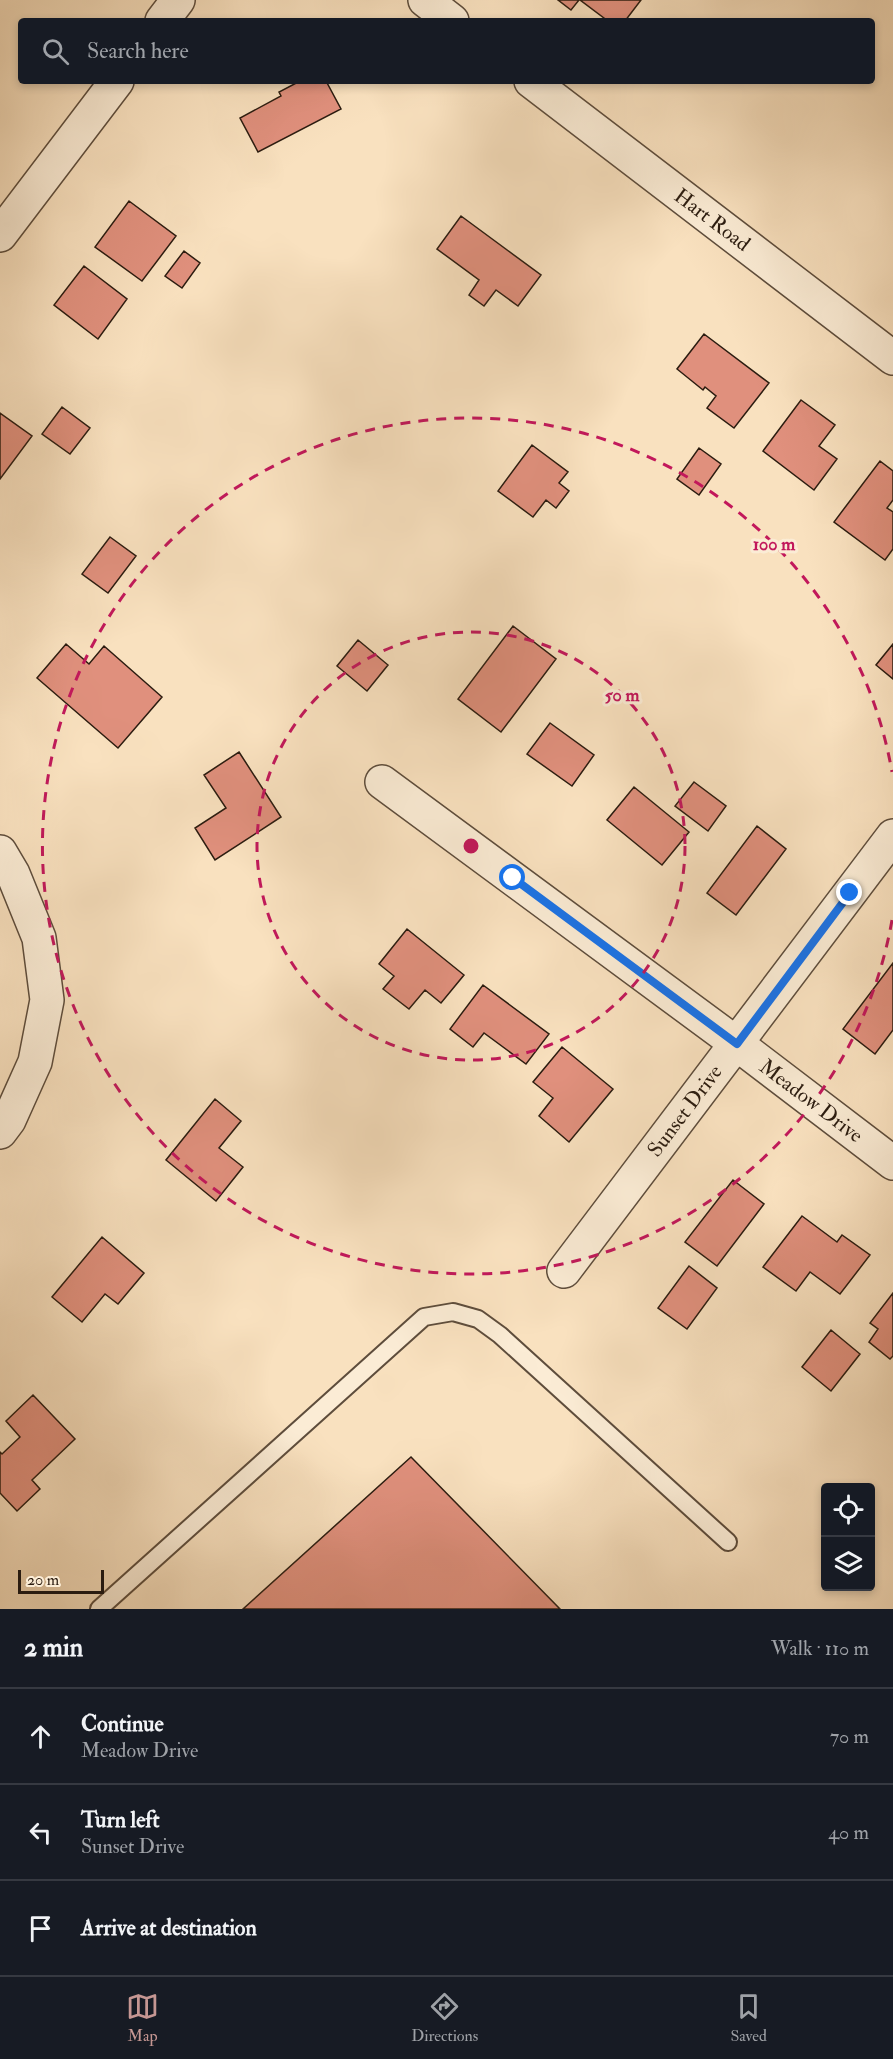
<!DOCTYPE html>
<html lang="en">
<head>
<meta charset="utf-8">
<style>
	:root { --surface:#171b24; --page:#20242c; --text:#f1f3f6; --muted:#9ea1a6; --line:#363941; --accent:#c59692 }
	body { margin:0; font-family:"IM FELL Double Pica",serif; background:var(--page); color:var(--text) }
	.controls { position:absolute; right:18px; bottom:18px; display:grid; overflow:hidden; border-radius:6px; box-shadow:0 3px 9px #0003 }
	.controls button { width:54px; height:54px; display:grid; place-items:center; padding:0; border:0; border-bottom:2px solid var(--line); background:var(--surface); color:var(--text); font:30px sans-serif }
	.scale { position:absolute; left:18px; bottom:15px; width:86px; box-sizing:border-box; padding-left:6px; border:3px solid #2b1c10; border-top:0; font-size:16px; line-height:21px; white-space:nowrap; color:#2b1c10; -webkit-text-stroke:4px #fbecd5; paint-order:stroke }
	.stop { position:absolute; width:18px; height:18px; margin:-14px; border:4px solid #1a73e8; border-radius:50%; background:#fff }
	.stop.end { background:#1a73e8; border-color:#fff; box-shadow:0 2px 6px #0008 }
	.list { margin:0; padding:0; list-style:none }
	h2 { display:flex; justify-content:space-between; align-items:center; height:78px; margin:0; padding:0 24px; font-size:26px }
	h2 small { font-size:20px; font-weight:400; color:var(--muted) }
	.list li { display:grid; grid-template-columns:39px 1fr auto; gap:18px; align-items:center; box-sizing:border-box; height:96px; padding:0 24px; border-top:2px solid var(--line) }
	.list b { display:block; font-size:22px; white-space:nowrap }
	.list p { margin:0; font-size:20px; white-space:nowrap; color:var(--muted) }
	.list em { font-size:20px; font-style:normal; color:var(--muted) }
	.icon { flex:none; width:33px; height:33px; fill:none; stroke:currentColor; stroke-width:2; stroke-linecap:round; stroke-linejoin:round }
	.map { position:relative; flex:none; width:893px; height:1609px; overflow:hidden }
	.search { position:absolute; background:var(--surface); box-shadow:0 3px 9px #0003; left:18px; right:18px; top:18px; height:66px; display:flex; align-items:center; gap:15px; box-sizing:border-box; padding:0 21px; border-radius:6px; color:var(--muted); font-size:22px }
	.sheet { height:366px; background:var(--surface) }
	nav { display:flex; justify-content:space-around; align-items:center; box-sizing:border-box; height:84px; border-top:2px solid var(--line); background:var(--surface); font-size:16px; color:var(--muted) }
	nav a { display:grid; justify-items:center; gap:3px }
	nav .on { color:var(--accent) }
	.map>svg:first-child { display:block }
</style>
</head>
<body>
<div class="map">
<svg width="893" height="1609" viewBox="0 0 893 1609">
	<rect width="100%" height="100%" fill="#f9e1bf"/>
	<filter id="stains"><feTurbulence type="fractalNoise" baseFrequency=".00333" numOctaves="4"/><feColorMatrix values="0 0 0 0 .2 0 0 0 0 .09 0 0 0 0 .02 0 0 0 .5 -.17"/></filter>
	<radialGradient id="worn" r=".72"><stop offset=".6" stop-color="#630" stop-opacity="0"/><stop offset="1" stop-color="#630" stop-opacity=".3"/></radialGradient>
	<!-- building -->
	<path fill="#e0907d" stroke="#2b1c10" stroke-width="1.5" d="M558 0H579L571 10Z
		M580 0H641L625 21H608Z
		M300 81H326L341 109 258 152 240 118 281 96 279 92Z
		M129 201 176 236 142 281 95 247Z
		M461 216 541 275 518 306 496 290 484 306 469 295 479 280 437 249Z
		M184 251 200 263 182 288 165 276Z
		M84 266 127 299 98 339 54 305Z
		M704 334 769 383 734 428 707 408 716 396 705 387 703 390 677 369Z
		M801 400 835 425 819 446 837 459 814 490 763 451Z
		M62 407 90 428 70 454 42 434Z
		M0 413 32 436 0 479Z
		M532 445 568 472 559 483 569 491 556 508 546 500 533 517 498 491Z
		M699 448 721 464 699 495 677 479Z
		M880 461 893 471V500L887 508 893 512V549L885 560 834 522Z
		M110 537 136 556 108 593 82 574Z
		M513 626 556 659 501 732 458 699Z
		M358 640 388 665 367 691 337 666Z
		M66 644 89 664 104 646 162 697 118 748 37 678Z
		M893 644V679L876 665Z
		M550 723 594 755 572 786 527 754Z
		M239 752 281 817 215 860 195 828 226 808 204 775Z
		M694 782 726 806 708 831 675 806Z
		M634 787 689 832 662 865 607 820Z
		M757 826 786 849 736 915 707 893Z
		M407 929 464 975 441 1003 425 990 409 1009 383 989 394 976 379 964Z
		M893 963V1030L875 1054 843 1029Z
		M483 985 549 1034 526 1064 484 1033 473 1047 450 1029Z
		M562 1047 613 1089 569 1142 539 1116 553 1098 533 1082Z
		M215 1099 241 1121 219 1148 243 1167 216 1201 166 1160Z
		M733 1180 764 1204 717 1266 685 1242Z
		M802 1216 837 1242 842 1235 870 1255 840 1294 810 1272 796 1291 763 1267Z
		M102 1237 144 1273 118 1304 105 1294 82 1322 52 1297Z
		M689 1266 717 1288 687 1329 658 1308Z
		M893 1293V1356L890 1359 869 1342 878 1329 870 1323Z
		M831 1330 860 1354 831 1391 802 1367Z
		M33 1395 75 1439 32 1480 40 1489 17 1511 0 1493V1452L2 1454 20 1437 6 1421Z
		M411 1457 560 1609H243Z"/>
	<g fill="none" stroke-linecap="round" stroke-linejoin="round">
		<defs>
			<path id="service" d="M99 1609 424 1317 453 1312 478 1319 500 1335 728 1542"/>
			<path id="minor" d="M162 21 178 0
				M0 235 117 81
				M382 782 737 1044 893 1163
				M0 852 13 874 39 938 47 1000 35 1062 9 1120 0 1132
				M564 1271 893 836"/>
			<path id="tertiary" d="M425 0 452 21
				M531 81 893 358"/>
		</defs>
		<!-- service casing -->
		<use href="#service" stroke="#5e4d3c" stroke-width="20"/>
		<!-- minor casing -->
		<use href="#minor" stroke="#5e4d3c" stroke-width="36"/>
		<!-- tertiary casing -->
		<use href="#tertiary" stroke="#5e4d3c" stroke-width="36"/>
		<!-- service -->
		<use href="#service" stroke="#fbecd5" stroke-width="16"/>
		<!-- minor -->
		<use href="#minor" stroke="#fbecd5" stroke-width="33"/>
		<!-- tertiary -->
		<use href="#tertiary" stroke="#fbecd5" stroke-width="33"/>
	</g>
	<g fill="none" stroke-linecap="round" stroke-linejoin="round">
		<!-- route -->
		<path stroke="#1a73e8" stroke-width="8" d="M513 878 737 1044 850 893"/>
	</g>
	<!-- distance rings -->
	<g fill="none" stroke="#c2185b" stroke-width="3" stroke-dasharray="10 8">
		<circle cx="471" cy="846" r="214"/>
		<path d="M892 920A428 428 0 1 1 892 772"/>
	</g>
	<g text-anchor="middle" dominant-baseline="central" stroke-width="6" stroke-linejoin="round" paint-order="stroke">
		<!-- street labels -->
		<g font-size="21" fill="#2b1c10" stroke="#fbecd5">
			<text transform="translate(712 220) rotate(37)">Hart Road</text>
			<text transform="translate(811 1101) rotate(37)">Meadow Drive</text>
			<text transform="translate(685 1111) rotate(-53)">Sunset Drive</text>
		</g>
	</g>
	<circle cx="471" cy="846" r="9" fill="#c2185b" stroke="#fbecd5" stroke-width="3"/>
	<g font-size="18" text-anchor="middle" font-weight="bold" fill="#c2185b" stroke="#fbecd5" stroke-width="6" stroke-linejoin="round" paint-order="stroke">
		<text x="774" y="550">100 m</text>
		<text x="622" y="701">50 m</text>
	</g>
	<rect width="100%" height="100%" filter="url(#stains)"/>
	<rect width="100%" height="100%" fill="url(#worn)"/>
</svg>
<div class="controls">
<button><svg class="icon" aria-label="locate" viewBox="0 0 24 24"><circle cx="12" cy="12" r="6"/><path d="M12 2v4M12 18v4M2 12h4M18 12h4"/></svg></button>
<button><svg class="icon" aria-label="layers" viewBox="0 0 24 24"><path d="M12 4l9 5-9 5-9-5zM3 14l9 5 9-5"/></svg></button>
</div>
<div class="scale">20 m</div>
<div class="stop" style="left:513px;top:878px"></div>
<div class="stop end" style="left:850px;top:893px"></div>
<div class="search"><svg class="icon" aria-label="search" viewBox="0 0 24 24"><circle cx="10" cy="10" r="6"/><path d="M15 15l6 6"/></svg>Search here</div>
</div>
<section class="sheet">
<h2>2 min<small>Walk · 110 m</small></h2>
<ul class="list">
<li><svg class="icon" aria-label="ahead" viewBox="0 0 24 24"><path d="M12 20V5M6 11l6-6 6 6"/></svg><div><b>Continue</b><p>Meadow Drive</p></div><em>70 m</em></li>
<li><svg class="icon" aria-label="left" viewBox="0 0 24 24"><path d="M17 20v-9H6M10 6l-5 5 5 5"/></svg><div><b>Turn left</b><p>Sunset Drive</p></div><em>40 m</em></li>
<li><svg class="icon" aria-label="arrive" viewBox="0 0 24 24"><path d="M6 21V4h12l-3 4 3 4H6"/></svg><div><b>Arrive at destination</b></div></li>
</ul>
</section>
<nav>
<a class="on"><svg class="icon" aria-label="map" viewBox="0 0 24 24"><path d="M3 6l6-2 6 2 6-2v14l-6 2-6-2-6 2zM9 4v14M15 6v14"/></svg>Map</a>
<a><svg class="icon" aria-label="directions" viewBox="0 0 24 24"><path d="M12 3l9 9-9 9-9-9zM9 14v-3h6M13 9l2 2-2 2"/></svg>Directions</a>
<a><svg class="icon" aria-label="saved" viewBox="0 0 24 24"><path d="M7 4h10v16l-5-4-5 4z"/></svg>Saved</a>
</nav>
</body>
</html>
